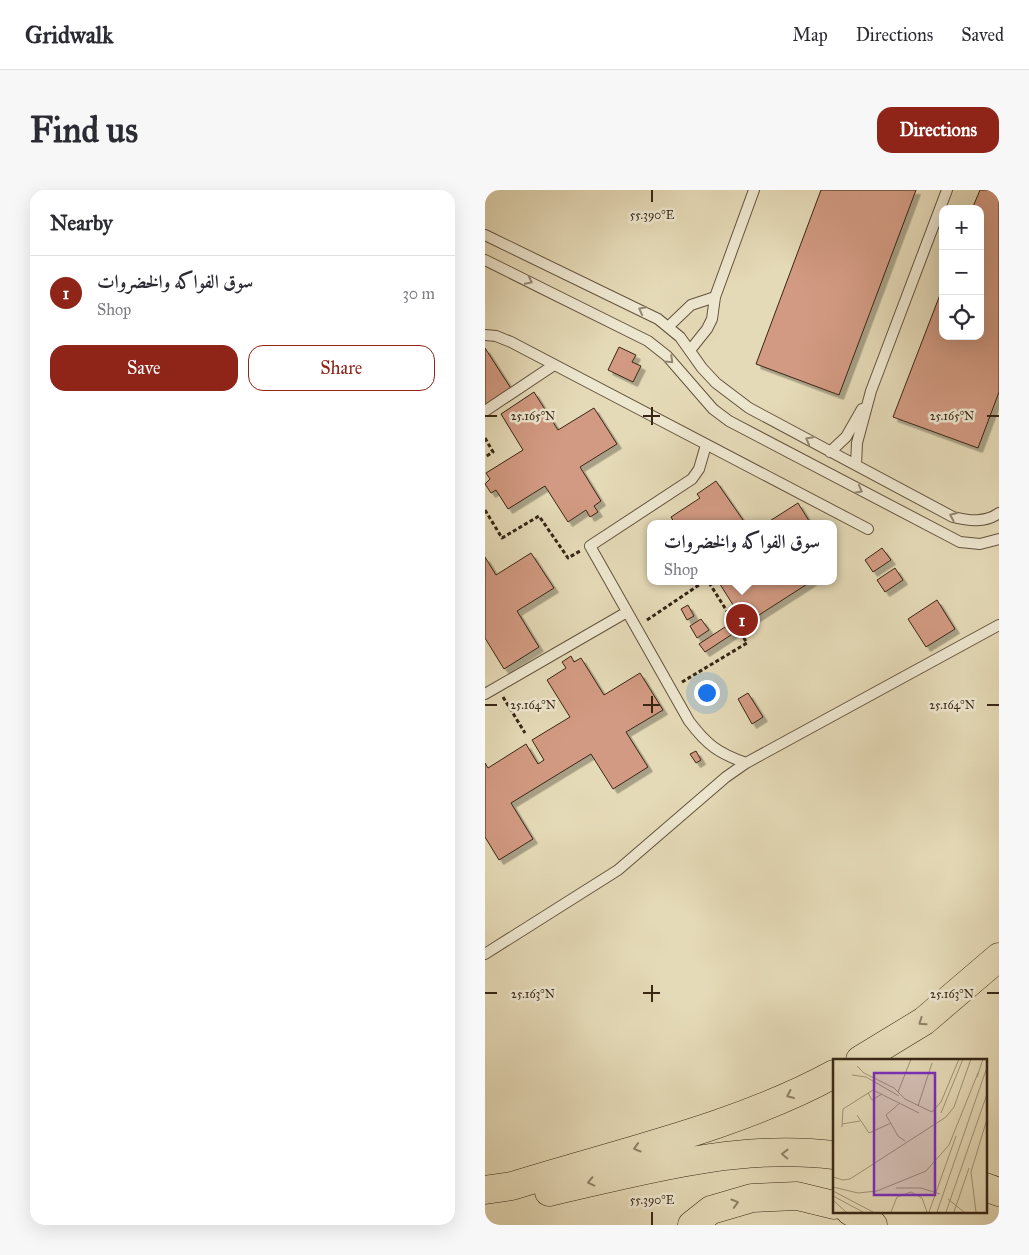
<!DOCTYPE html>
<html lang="en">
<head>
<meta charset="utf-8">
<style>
	:root { --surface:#fff; --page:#f7f7f7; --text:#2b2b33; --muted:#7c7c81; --line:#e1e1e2; --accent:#8f2418 }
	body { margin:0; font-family:"IM FELL Great Primer",Amiri,serif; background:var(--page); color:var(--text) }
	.controls { position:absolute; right:15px; top:15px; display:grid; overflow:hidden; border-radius:10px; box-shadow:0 5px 20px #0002 }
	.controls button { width:45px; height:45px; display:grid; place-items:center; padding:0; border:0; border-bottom:1px solid var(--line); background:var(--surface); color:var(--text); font:25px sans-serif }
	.you { position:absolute; left:221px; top:502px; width:18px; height:18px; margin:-12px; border:4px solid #fff; border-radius:50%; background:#1a73e8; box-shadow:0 0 0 8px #1a73e833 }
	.badge { display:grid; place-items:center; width:32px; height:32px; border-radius:50%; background:var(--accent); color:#fff; font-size:16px; font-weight:700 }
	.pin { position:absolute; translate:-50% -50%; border:2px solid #fff; box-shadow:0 1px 5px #0006 }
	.popup { position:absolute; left:162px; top:330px; width:190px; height:65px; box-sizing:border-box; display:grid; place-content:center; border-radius:10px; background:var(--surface); filter:drop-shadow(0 1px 4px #0005); font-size:16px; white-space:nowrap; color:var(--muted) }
	.popup b { font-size:19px; color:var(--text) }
	.popup::after { content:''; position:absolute; left:50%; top:100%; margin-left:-10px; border:10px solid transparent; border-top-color:var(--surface) }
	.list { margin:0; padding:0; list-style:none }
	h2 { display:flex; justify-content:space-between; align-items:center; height:65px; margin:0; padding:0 20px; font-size:21px }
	h2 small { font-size:16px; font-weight:400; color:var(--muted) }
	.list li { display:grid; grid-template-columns:32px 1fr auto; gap:15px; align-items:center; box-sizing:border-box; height:75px; padding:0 20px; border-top:1px solid var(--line) }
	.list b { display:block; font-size:19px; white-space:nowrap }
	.list p { margin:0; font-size:16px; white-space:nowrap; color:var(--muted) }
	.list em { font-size:16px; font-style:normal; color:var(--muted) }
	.actions { display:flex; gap:10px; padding:15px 20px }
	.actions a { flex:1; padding:11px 0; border:1px solid var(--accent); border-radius:15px; text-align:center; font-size:18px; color:var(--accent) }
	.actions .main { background:var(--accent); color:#fff }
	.icon { flex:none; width:28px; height:28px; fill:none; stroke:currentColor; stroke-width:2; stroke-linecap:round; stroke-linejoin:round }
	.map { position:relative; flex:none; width:514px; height:1035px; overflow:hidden; border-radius:15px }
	header { display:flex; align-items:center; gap:30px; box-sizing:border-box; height:70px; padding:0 25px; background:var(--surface); border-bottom:1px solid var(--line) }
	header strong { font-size:24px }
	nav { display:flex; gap:28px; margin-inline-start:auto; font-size:18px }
	.intro { display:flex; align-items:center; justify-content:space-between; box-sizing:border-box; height:120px; padding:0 30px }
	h1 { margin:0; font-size:35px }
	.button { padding:12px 22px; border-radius:15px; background:var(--accent); color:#fff; font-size:18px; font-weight:700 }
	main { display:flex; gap:30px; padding:0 30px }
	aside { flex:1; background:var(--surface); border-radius:15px; box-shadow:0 5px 20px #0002 }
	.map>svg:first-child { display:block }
</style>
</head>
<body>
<header>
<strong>Gridwalk</strong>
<nav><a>Map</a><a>Directions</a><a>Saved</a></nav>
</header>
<div class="intro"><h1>Find us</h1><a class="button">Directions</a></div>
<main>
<aside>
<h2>Nearby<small></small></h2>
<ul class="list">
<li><span class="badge">1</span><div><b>سوق الفواكه والخضروات</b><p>Shop</p></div><em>30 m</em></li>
</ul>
<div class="actions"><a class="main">Save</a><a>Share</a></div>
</aside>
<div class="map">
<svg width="514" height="1035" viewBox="0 0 514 1035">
	<defs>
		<filter id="shadow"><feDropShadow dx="4.5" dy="4.5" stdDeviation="0" flood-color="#0004"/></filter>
	</defs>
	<rect width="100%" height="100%" fill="#e5dab7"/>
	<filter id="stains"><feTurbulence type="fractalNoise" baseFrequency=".004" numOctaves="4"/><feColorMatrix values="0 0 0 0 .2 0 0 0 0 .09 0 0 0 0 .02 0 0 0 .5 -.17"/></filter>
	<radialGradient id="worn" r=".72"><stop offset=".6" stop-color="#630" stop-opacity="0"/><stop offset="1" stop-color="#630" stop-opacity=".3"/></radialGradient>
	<!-- building -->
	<path fill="#d29a82" stroke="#382614" filter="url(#shadow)" d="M336 0H431L354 205 271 174Z
		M495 0H514V202L493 258 408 227 458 97V146H495V19H487Z
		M134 157 151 165 147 172 156 176 148 192 123 180Z
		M0 158 27 200 0 217Z
		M49 202 73 240 109 218 132 254 95 277 116 311 109 316 113 322 105 327 101 320 83 332 60 296 23 319 11 300 6 303 0 294 5 289 1 283 38 260 16 224Z
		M231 291 258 330 251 334H190L186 327 215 308 212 304Z
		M313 313 326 334H280Z
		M397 358 406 370 388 382 380 370Z
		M46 363 69 398 32 421 54 457 19 479 0 448V367L11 385Z
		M410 378 418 390 400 402 392 390Z
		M233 391H265L267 394 271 391H327L260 434Z
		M452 410 470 439 441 457 423 429Z
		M203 415 209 426 202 430 196 419Z
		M216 429 224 440 212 448 205 436Z
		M243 435 249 443 220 462 214 454Z
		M86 466 89 472 96 468 119 505 155 483 178 520 141 542 163 577 128 599 106 564 26 613 48 649 14 670 0 647V573L3 578 41 554 53 574 59 570 47 550 85 527 62 490 81 478 77 472Z
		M263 503 278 527 267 534 253 509Z
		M211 561 216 570 211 573 205 564Z"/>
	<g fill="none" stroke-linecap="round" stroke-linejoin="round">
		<defs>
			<path id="service" d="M0 45 173 129 195 147 217 178 231 193 264 218 468 327C484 331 500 333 514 323
				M0 70 163 151 182 166 228 219 244 231 475 352 495 354 514 349
				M183 137 206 115 230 107
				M0 145 11 146 26 152 383 339
				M206 159 222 139 227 129 230 107 269 0
				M0 221 69 175
				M221 255 214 279 207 289 105 356 204 531C222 555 233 563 261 573
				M345 262 361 247 377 219
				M371 275 372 253 386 201 462 0
				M0 504 142 422
				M0 764 133 680 241 587 261 573 514 435"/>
			<path id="motorway" d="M375 870 439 831 514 767
				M500 997 514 1002
				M0 1000 27 996C132 963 252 937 349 884
				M64 1002C157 981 253 953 349 965
				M365 1021 388 1035
				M207 1035 226 1020 267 1008 312 1006 349 1015"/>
		</defs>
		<!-- service casing -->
		<use href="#service" stroke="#63533d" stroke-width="12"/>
		<!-- motorway casing -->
		<use href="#motorway" stroke="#382614" stroke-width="29"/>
		<!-- path -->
		<path stroke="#382614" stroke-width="3" stroke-dasharray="4 2.5" stroke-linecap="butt" d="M0 248 8 262 0 267
			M0 320 17 348 54 326 83 368 95 361
			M162 430 220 391
			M197 492 262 453 223 391
			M18 507 40 543"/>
		<!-- service -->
		<use href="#service" stroke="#eee7d0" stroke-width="10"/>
		<!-- motorway -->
		<use href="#motorway" stroke="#e5dab7" stroke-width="28"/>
	</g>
	<!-- one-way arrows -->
	<defs><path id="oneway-chevron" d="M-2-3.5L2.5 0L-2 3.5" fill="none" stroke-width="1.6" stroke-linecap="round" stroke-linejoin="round" transform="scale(1.25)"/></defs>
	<g stroke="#938672">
		<use href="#oneway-chevron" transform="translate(44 91) rotate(26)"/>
		<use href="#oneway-chevron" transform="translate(157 120) rotate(-152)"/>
		<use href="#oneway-chevron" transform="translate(185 170) rotate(44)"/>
		<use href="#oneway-chevron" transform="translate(324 250) rotate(-152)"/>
		<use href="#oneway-chevron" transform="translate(374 300) rotate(28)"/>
		<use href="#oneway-chevron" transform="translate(468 326) rotate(-157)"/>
	</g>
	<g stroke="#8e8066">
		<use href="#oneway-chevron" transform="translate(437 832) rotate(145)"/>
		<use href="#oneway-chevron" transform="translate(305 905) rotate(156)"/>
		<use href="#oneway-chevron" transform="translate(152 958) rotate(163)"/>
		<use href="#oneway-chevron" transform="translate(300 964) rotate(-179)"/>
		<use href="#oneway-chevron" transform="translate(106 992) rotate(167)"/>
		<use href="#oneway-chevron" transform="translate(250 1013) rotate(-16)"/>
	</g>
	<!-- ticks -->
	<path fill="none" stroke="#382614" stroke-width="2" d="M167 0V12M167 217V235M0 226H12M158 226H175M502 226H514M167 506V523M0 515H12M158 515H175M502 515H514M167 795V812M0 803H12M158 803H175M502 803H514M167 1022V1035"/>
	<!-- overview -->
	<g transform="translate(348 869)">
		<rect width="154" height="154" fill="#e5dab7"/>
		<path fill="none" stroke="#a09276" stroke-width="1" d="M24 7 31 14 61 29 72 40 99 53 108 43 126 0M19 16 33 18 66 37M144 18 150 0M65 33 78 0M35 34 39 41 49 35M67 44 53 56 65 77 72 82M85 47 99 4M108 54 130 0M24 56 36 74 58 64M9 65 27 62M9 68 10 50 40 31 86 54M0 118 10 121 17 120 113 58 121 48 138 0M0 128 25 134 44 132 93 112 116 86 145 14M63 129H88L107 135M0 132 40 153M0 137 30 153M115 140 131 153M0 141 13 153M58 153 64 138 78 133 89 139 94 153M96 153 123 77M104 153 154 8M113 153 154 35M121 153 136 109M143 153 138 113 154 60"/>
		<path fill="#7b2cbf" fill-opacity="0.15" stroke="#7b2cbf" stroke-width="2.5" d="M41 14H102V136H41Z"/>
		<rect width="154" height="154" fill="none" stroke="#382614" stroke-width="2.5"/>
	</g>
	<g font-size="12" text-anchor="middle" fill="#382614" stroke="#eee7d0" stroke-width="5" stroke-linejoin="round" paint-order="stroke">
		<text x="167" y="29">55.390°E</text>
		<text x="48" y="230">25.165°N</text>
		<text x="467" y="230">25.165°N</text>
		<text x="48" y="519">25.164°N</text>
		<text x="467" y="519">25.164°N</text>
		<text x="48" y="808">25.163°N</text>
		<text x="467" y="808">25.163°N</text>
		<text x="167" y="1014">55.390°E</text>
	</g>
	<rect width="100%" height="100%" filter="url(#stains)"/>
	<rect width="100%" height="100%" fill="url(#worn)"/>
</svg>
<div class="controls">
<button>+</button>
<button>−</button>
<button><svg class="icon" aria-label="locate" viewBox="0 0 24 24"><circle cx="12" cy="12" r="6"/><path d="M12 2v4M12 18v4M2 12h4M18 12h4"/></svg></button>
</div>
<div class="you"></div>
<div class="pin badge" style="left:257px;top:430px">1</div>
<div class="popup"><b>سوق الفواكه والخضروات</b>Shop</div>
</div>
</main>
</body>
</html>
